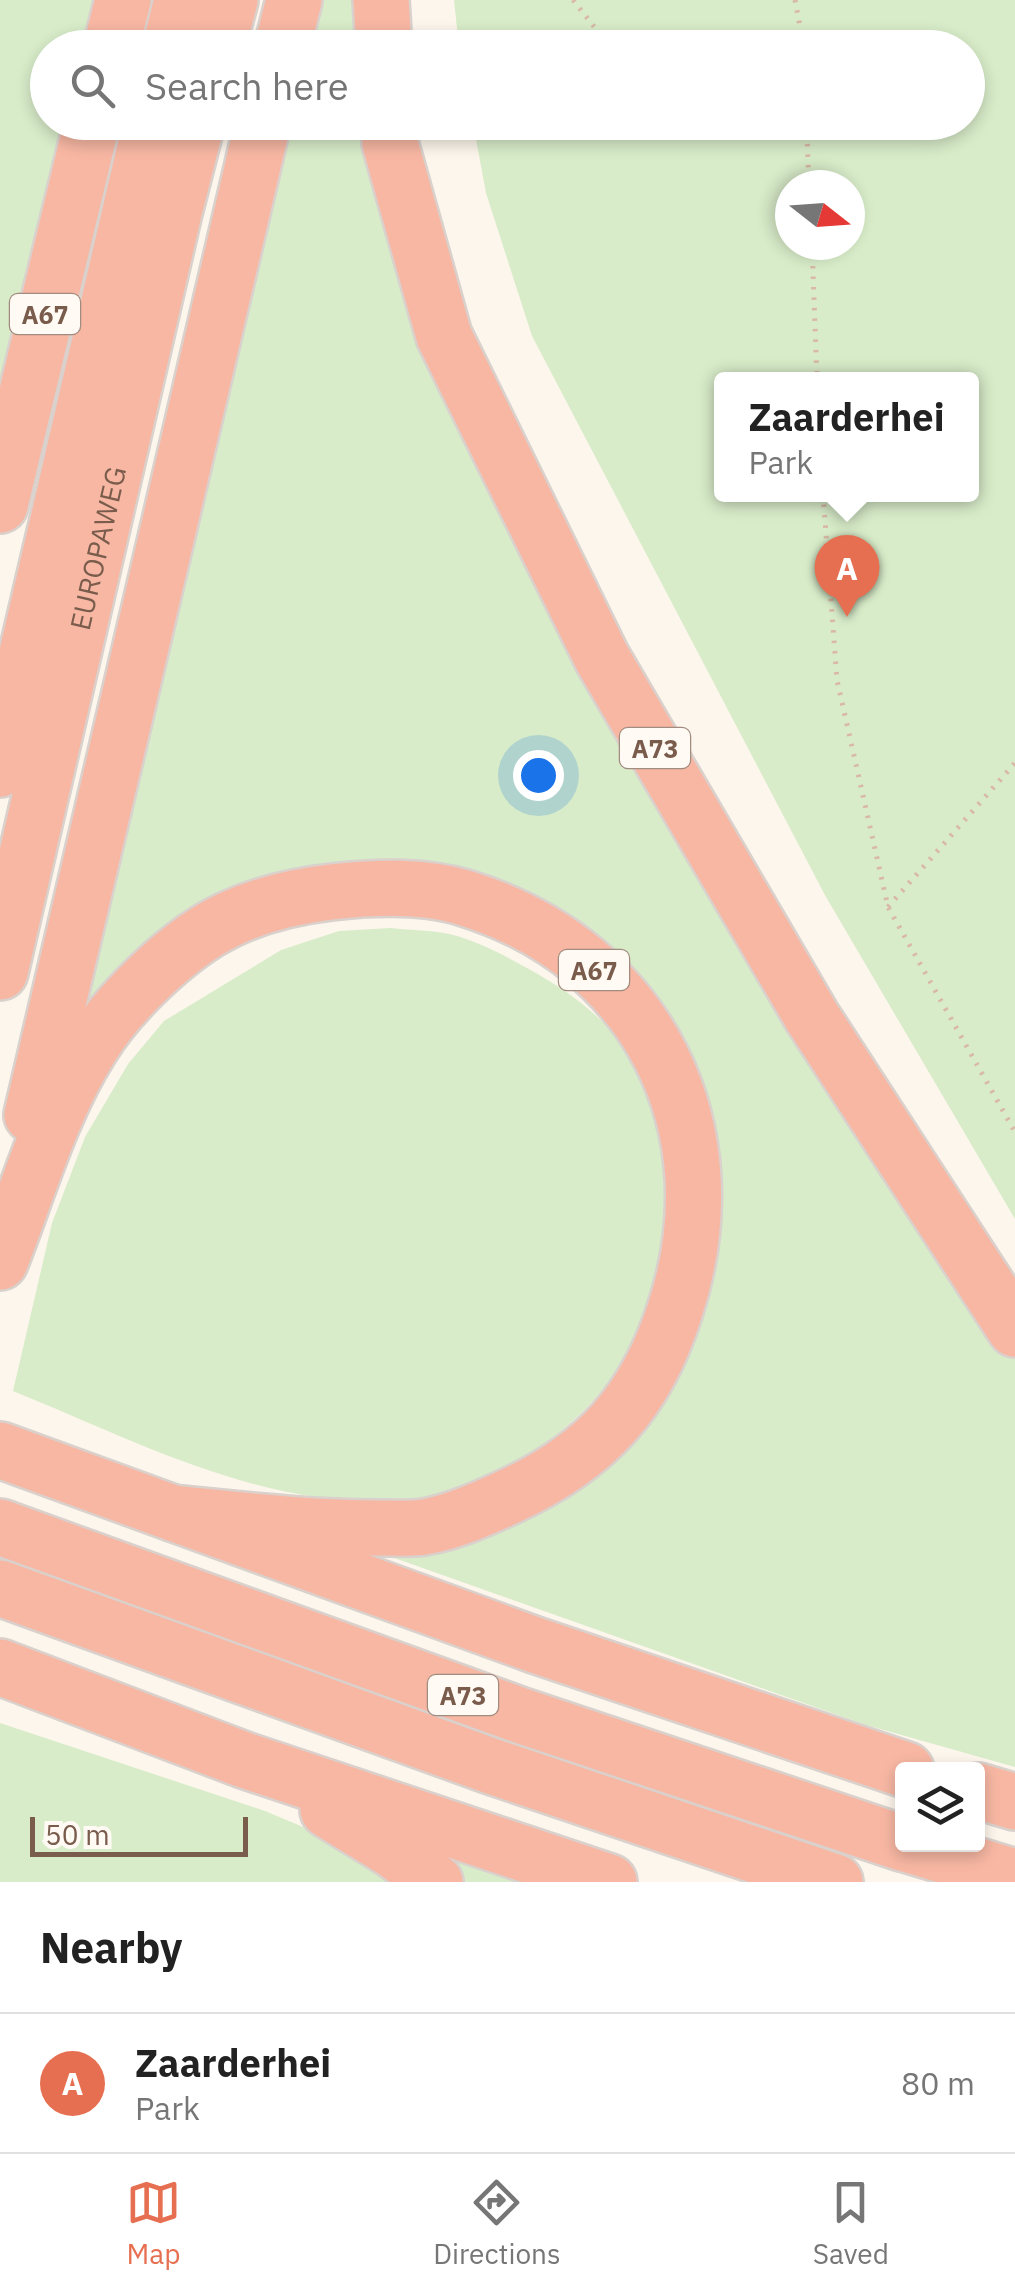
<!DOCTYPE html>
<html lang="en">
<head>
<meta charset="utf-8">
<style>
	:root { --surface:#fff; --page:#f2f2f2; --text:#222; --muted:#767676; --line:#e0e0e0; --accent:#e76f51 }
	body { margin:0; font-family:"IBM Plex Sans",sans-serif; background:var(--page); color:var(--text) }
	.controls { position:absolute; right:30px; bottom:30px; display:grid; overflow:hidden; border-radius:10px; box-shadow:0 5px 15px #0003 }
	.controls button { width:90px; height:90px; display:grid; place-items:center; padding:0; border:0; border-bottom:2px solid var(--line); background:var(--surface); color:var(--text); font:50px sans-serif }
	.compass { position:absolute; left:775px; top:170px; width:90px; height:90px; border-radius:50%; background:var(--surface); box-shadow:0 5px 15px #0003; rotate:107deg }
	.scale { position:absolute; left:30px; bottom:25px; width:218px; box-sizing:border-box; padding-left:10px; border:5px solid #7a5c4d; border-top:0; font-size:28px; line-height:35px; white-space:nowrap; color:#7a5c4d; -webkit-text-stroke:8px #fffaf3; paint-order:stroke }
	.you { position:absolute; left:538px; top:775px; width:35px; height:35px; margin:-25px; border:8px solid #fff; border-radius:50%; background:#1a73e8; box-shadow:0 0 0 15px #1a73e833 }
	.badge { display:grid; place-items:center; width:65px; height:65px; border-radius:50%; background:var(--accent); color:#fff; font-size:32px; font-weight:700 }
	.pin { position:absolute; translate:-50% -82px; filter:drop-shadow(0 2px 5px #0008) }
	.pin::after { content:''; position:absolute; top:52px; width:35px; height:30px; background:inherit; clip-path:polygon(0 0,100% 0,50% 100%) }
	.popup { position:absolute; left:714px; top:372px; width:265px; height:130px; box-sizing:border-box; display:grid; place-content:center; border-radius:10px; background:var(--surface); filter:drop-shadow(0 2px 8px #0005); font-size:32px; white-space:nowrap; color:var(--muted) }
	.popup b { font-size:38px; color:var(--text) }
	.popup::after { content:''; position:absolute; left:50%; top:100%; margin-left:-20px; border:20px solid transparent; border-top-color:var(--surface) }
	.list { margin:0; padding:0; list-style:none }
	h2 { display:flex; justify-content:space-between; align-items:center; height:130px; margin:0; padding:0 40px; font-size:42px }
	h2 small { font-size:32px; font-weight:400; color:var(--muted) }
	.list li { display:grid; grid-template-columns:65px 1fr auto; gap:30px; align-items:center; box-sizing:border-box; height:140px; padding:0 40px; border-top:2px solid var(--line) }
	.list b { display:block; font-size:38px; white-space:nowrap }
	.list p { margin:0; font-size:32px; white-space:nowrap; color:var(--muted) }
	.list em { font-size:32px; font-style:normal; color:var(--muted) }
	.icon { flex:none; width:55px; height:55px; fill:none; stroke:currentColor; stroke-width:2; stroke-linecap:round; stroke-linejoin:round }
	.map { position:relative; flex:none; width:1015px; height:1882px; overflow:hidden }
	.search { position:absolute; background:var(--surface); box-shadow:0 5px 15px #0003; left:30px; right:30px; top:30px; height:110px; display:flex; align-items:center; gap:25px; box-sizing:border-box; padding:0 35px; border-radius:55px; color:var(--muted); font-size:38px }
	.sheet { height:270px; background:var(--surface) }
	nav { display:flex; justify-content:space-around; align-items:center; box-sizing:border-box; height:140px; border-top:2px solid var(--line); background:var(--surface); font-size:28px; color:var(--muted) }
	nav a { display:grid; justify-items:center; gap:5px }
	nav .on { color:var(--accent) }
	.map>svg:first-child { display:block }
</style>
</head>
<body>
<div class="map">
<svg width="1015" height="1882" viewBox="0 0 1015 1882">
	<rect width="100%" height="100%" fill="#fdf6ec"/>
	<!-- green -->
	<path fill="#d8ecc9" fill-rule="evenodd" d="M0 0H104L92 47 48 48V122L73 123 0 422Z
		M317 0H355L360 47 307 48Z
		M454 0H1015V1219L826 897 532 336 486 193 473 123 968 122V48L459 47ZM790 185H850V245H790ZM722 380H972V494H722Z
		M289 123H369L404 275 951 1270 1015 1357V1767L866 1725 338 1538 581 1465 707 1178 578 931 328 871 76 1058 146 739Z
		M391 928C408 930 427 930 444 933 472 938 502 954 527 968 559 986 587 1004 611 1031 651 1077 673 1164 668 1223 667 1240 660 1258 656 1275 635 1356 604 1402 535 1451 493 1480 439 1502 387 1502 253 1504 134 1440 13 1391L52 1223 85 1137 128 1064 164 1021 281 950 339 931Z
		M0 1723 265 1811 327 1837 392 1882H0Z
		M399 1840 530 1882H449Z"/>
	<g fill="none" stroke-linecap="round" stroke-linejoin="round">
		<defs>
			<g id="highway">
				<path d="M381 0 384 48"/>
				<path d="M111 48 123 0"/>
				<path d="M170 48 182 0"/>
				<path d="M217 48 230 0"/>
				<path d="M282 48 294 0"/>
				<path d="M389 122 390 143 444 336 602 658 812 1017 1015 1329"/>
				<path d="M0 505 92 122"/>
				<path d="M0 769 151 122"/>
				<path id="s1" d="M0 972 174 212 197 122"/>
				<path d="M32 1115 263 122"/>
				<path d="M0 1262C28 1191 50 1112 91 1047 119 1002 179 943 228 920 259 905 297 896 331 892 375 887 423 885 465 898 649 955 734 1128 675 1310 646 1402 596 1457 508 1497 482 1509 453 1522 424 1527 410 1529 393 1528 379 1528 310 1528 242 1520 173 1513"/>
				<path d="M0 1450 535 1645 906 1770"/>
				<path d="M0 1527 519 1715 902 1843"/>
				<path d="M0 1588 491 1766 835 1882"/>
				<path d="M0 1667 244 1760 609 1882"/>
				<path d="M978 1791 1015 1802"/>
				<path d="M328 1810 393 1850 435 1882"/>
				<path d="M906 1844 1015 1877"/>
			</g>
		</defs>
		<!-- highway casing -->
		<use href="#highway" stroke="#dad1cd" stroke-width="60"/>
		<!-- path -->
		<path stroke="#d9b8a5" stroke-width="5" stroke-dasharray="2.5 8" stroke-linecap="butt" d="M573 0 611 48
			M795 0 804 48
			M789 122 807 134 809 185
			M812 245 817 380
			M823 494 837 680 888 907 1015 1132
			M888 907 1015 763"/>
		<!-- highway -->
		<use href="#highway" stroke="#f7b7a3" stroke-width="55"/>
	</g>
	<g text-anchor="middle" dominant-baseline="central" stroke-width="9" stroke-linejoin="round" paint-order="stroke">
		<!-- shield labels -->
		<g fill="#fffaf3" stroke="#a28b7f" stroke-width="2.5">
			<rect x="10" y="294" width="70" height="40" rx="8"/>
			<rect x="620" y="728" width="70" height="40" rx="8"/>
			<rect x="559" y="950" width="70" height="40" rx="8"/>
			<rect x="428" y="1675" width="70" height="40" rx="8"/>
		</g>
		<g font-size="25" font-weight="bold" fill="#7a5c4d">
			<text x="45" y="314">A67</text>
			<text x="655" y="748">A73</text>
			<text x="594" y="970">A67</text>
			<text x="463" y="1695">A73</text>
		</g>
		<!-- street labels -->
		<g font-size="28" fill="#7a5c4d" stroke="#fffaf3">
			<text stroke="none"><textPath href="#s1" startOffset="435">EUROPAWEG</textPath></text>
		</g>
	</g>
</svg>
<div class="controls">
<button><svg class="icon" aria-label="layers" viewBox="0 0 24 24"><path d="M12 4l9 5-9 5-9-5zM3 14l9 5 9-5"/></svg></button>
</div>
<svg class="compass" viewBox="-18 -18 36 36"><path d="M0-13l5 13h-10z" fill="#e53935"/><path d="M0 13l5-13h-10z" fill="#767676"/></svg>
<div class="scale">50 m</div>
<div class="you"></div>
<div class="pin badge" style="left:847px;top:617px">A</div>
<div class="popup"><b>Zaarderhei</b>Park</div>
<div class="search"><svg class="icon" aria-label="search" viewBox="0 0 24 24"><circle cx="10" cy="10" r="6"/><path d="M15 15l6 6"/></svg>Search here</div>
</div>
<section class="sheet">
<h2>Nearby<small></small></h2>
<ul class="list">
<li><span class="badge">A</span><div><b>Zaarderhei</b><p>Park</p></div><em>80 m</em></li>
</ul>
</section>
<nav>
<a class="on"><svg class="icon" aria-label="map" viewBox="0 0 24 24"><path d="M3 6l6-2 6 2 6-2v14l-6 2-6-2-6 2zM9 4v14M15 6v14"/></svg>Map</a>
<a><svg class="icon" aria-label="directions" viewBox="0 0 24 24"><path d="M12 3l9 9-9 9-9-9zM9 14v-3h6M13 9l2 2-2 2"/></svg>Directions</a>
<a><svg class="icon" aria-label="saved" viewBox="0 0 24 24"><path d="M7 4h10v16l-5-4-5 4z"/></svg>Saved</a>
</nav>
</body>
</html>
